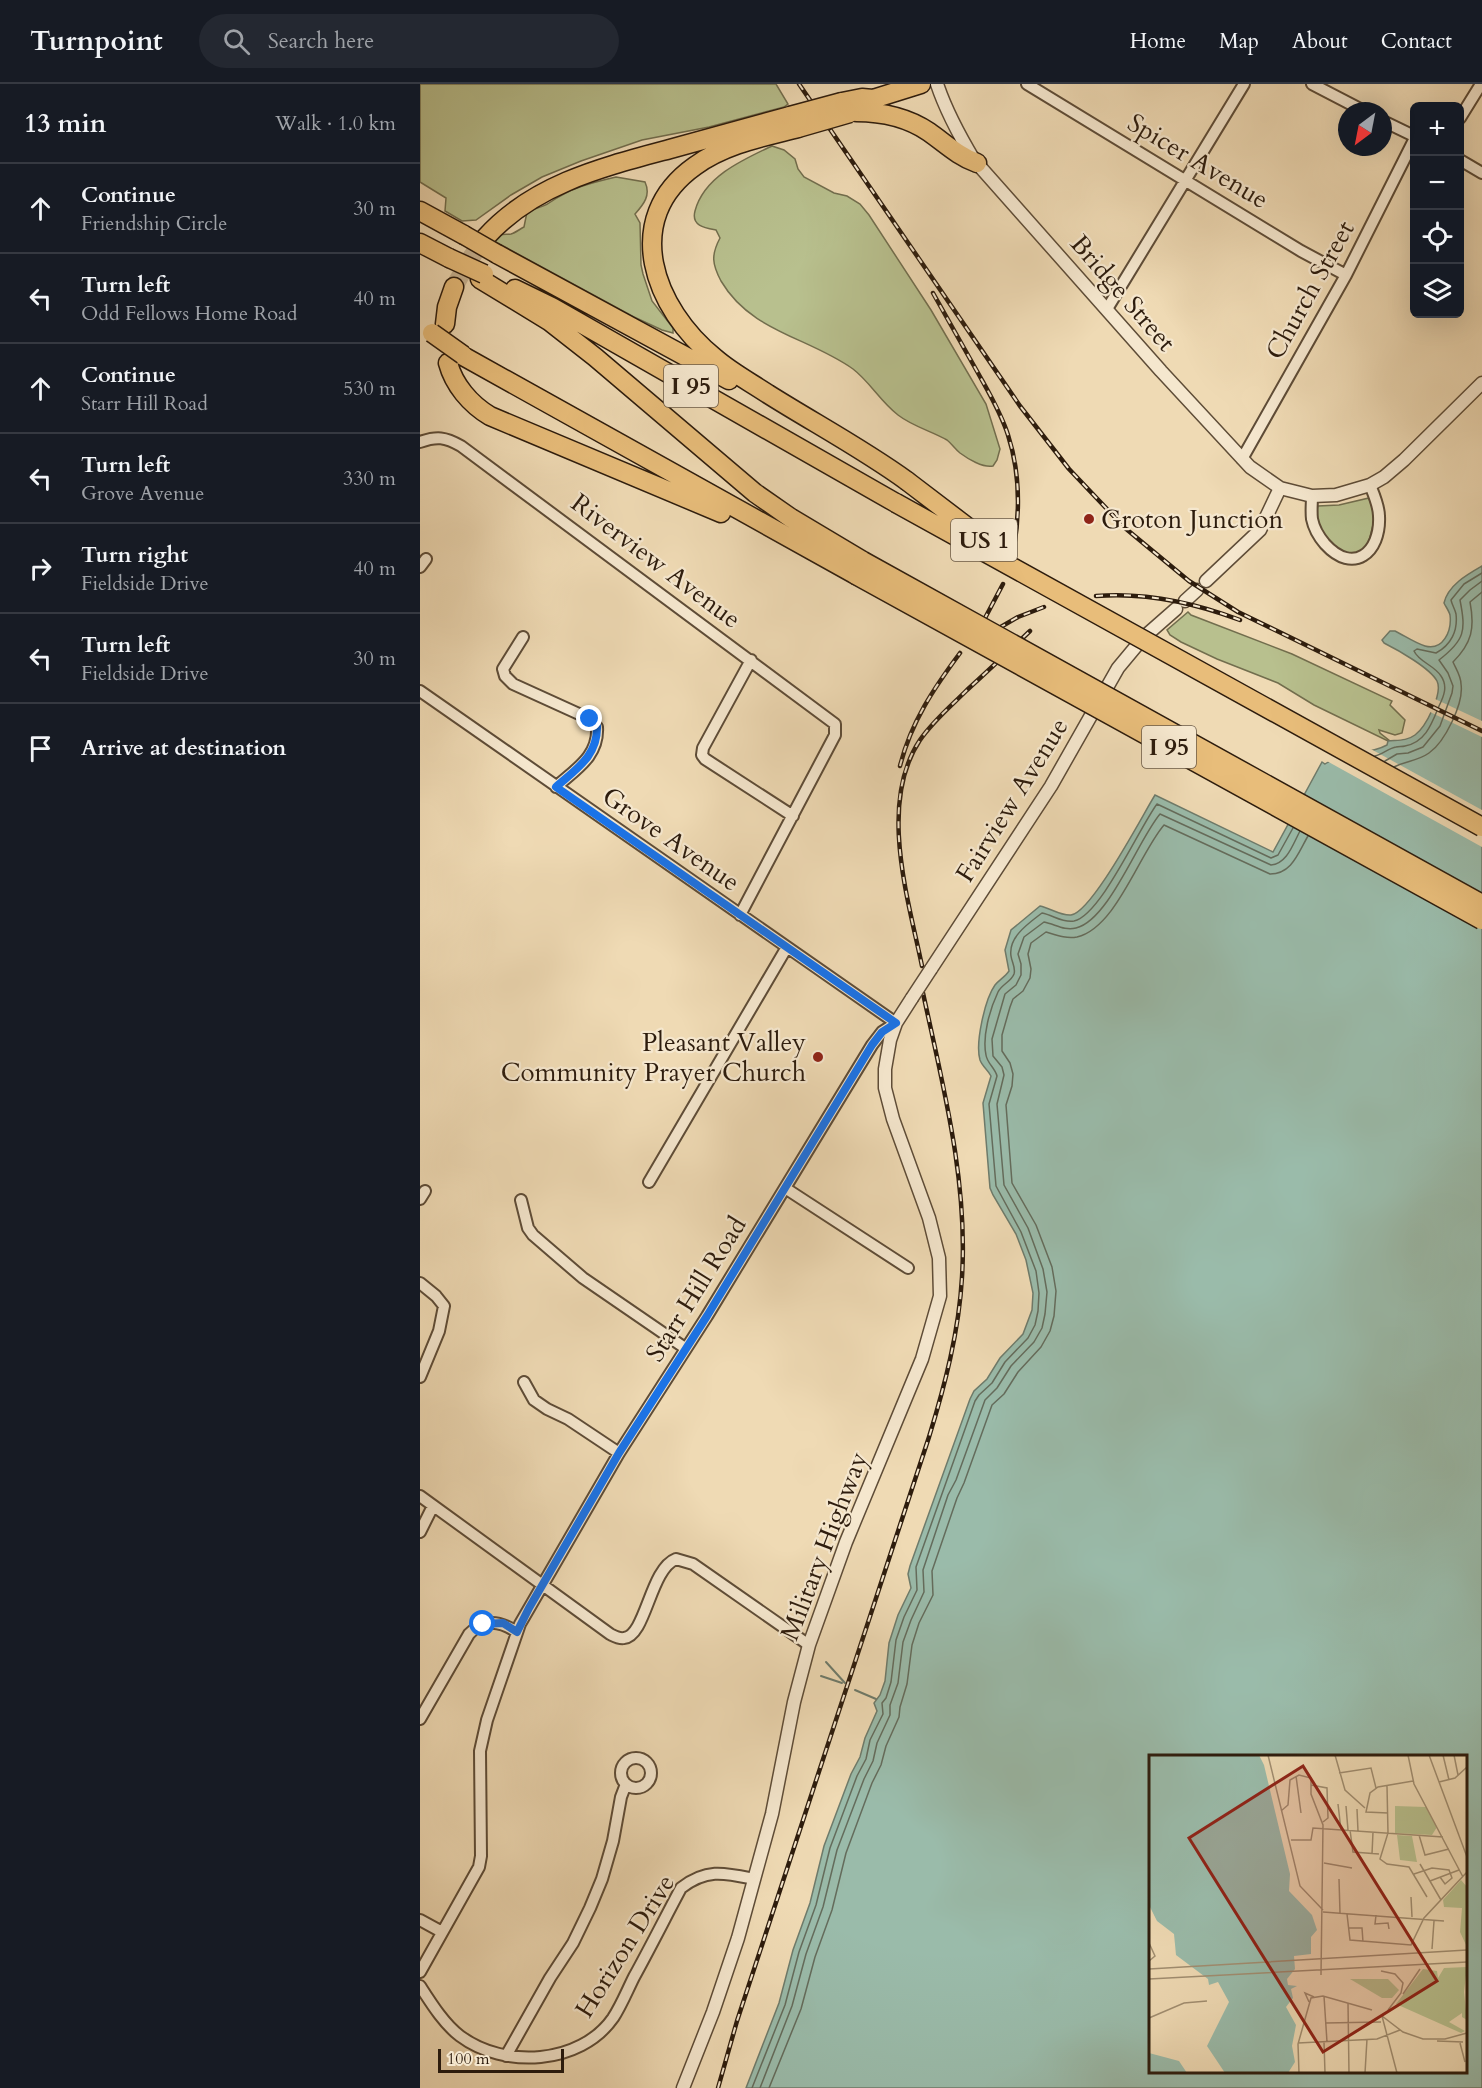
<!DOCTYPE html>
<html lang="en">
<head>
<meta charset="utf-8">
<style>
	:root { --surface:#171b24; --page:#242831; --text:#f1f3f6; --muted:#9ea1a6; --line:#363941 }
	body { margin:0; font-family:Cardo,serif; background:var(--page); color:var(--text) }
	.controls { position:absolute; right:18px; top:18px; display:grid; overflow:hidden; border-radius:9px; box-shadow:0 6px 24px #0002 }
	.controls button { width:54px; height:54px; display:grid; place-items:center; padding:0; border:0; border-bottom:2px solid var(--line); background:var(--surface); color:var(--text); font:30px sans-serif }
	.compass { position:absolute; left:918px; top:18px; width:54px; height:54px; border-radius:50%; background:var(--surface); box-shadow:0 6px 24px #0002; rotate:212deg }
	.scale { position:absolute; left:18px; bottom:15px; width:126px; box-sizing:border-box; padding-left:6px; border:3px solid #2d1c0d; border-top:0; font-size:16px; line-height:21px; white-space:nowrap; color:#2d1c0d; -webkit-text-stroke:4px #f5e7ce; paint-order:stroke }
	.stop { position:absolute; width:18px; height:18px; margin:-14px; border:4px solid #1a73e8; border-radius:50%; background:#fff }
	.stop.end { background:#1a73e8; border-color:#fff; box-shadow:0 2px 6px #0008 }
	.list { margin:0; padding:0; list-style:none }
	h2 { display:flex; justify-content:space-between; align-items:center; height:78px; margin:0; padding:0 24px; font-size:26px }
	h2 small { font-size:20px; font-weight:400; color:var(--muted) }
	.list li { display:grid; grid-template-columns:39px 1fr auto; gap:18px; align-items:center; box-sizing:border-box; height:90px; padding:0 24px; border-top:2px solid var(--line) }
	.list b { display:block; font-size:22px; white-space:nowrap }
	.list p { margin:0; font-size:20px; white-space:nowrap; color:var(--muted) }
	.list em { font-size:20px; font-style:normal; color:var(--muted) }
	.icon { flex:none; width:33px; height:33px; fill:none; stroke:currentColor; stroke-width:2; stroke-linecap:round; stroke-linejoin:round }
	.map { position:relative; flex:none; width:1062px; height:2004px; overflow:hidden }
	header { display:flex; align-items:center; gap:36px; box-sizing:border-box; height:84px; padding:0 30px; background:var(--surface); border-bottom:2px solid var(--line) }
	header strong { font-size:28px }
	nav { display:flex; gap:33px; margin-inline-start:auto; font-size:21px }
	.search { width:420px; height:54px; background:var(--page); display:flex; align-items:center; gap:15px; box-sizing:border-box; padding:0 21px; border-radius:33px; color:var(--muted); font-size:22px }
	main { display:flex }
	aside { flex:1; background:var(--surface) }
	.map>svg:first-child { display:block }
</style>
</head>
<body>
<header>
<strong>Turnpoint</strong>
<div class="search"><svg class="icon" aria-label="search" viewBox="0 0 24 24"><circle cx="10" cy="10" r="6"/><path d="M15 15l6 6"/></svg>Search here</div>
<nav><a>Home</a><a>Map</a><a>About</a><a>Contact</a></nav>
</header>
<main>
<aside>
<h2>13 min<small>Walk · 1.0 km</small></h2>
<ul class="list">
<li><svg class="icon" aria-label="ahead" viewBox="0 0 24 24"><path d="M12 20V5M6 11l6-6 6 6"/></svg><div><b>Continue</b><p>Friendship Circle</p></div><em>30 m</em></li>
<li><svg class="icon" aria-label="left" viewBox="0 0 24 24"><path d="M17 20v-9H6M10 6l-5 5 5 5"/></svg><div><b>Turn left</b><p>Odd Fellows Home Road</p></div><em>40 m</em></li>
<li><svg class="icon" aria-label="ahead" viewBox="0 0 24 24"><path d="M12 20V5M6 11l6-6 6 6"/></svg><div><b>Continue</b><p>Starr Hill Road</p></div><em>530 m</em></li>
<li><svg class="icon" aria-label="left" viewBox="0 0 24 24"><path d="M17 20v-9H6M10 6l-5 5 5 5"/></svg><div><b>Turn left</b><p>Grove Avenue</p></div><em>330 m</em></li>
<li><svg class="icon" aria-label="right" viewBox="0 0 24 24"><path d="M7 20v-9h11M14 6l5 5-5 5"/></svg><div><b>Turn right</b><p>Fieldside Drive</p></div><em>40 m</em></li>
<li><svg class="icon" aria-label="left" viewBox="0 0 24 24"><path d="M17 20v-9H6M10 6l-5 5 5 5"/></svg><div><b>Turn left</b><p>Fieldside Drive</p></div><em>30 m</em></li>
<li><svg class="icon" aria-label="arrive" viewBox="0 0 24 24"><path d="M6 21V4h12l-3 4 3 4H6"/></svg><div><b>Arrive at destination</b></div></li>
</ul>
</aside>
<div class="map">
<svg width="1062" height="2004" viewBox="0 0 1062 2004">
	<rect width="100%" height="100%" fill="#efdab4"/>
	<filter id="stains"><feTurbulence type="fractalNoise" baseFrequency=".00333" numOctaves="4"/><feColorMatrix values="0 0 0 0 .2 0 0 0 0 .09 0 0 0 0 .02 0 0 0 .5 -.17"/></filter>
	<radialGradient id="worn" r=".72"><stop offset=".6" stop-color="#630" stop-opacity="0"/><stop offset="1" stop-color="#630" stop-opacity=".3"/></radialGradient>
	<!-- green -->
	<path fill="#b8c08e" stroke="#726e4e" stroke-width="1.5" d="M0 0H356L368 20 364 23 289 43 222 56 161 77 122 93 91 111 56 136 42 137 25 127 26 114 0 98Z
		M352 62 364 66 375 75 378 85 384 93 414 109 427 112 440 120 449 131 511 226 566 320 580 365 577 376 573 382C563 384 548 375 540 369 535 365 532 360 527 356 511 347 492 342 478 331 460 317 450 298 433 285 388 253 331 248 301 197 292 180 291 171 300 154L296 146C285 144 271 142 275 127 284 93 322 76 352 62Z
		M196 93 225 98C231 111 224 120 215 130L220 139 221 181 223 190 232 217 253 244V249L242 246 214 233 74 157C79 149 83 151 91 150 95 149 100 145 104 143L107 128C114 124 122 124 129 119 151 104 170 99 196 93Z
		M949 414 955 433 948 461C927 487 888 446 898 422L919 421Z
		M768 528 771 531 872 570 972 617 970 621 985 636 982 649 975 651 959 646 960 649 970 657H968L894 621 858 599 797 575 761 558 750 551 747 546Z"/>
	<!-- water -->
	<path fill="#9abbaa" stroke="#6e7b6b" stroke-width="1.5" fill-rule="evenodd" d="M1062 482V2004H326L359 1919 373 1866 390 1819 404 1762 431 1690 440 1673 445 1654 457 1627 454 1619 460 1611 465 1597 469 1559 478 1531 491 1504 488 1490 490 1482 550 1315 554 1307 567 1295 580 1274 603 1250 612 1226 613 1209 606 1176 596 1150 573 1111 570 1104 563 1019 571 992C568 986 562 982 560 976 555 959 565 915 575 901 579 896 585 893 589 887L585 866 591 846 620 822C630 824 641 832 651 831 672 828 722 732 735 711L853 768 902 678 905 680C926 666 947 672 967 661L968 657C978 656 987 657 995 651 1006 643 1023 609 1017 597 1010 584 978 566 964 559L962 556 970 547H975C985 552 995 559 1005 562 1023 567 1032 547 1030 531 1029 527 1026 523 1024 519 1028 501 1048 490 1062 482ZM730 1672H1046V1988H730Z"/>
	<!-- pier -->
	<path fill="#efdab4" d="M1013 614 1062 637V653L1008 627Z
		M949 664 1062 726V763L905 676 921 668Z"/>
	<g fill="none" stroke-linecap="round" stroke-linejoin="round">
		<!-- shore -->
		<path stroke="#646c5c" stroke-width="1.5" d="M955 672C963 670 969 664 976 663 979 662 982 663 985 662 1006 658 1012 639 1019 622 1024 612 1028 602 1021 592 1014 581 999 578 994 567L997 565 1016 569C1031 561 1038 547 1036 530 1035 525 1032 521 1031 516L1044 500 1062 489
			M965 677 977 670 988 669 1003 663 1020 642 1032 609 1033 602 1028 589 1019 576C1045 556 1046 547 1040 516L1050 506 1062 497
			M974 683C985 677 998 677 1009 669 1025 658 1044 619 1041 600 1041 592 1036 585 1033 578 1052 559 1055 544 1050 518L1062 508
			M332 2004 365 1921 379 1868 396 1821 410 1764 437 1692 446 1675 450 1656 463 1630 462 1619 466 1614 471 1598 476 1556 484 1533 497 1506 496 1483 555 1317 559 1311 572 1299 585 1278 608 1254 615 1241 618 1227 619 1209 616 1187 601 1148 576 1102 569 1020 577 992C575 984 567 979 566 971 562 952 570 925 578 908 582 900 591 898 594 890 596 884 592 879 591 872 588 853 609 839 622 829 633 831 642 839 654 837 681 831 719 744 737 720L851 774 858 771 873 744
			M340 2004 372 1922 386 1870 403 1823 417 1766 444 1695 453 1677 457 1659 470 1631V1621L478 1599 483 1558 491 1536 504 1508 503 1486 528 1411 536 1396 565 1316 577 1304 591 1282 614 1258 622 1244 625 1230 627 1208 623 1185 608 1144 584 1101 577 1020 584 991 582 983 573 972 572 955 585 910 596 901 601 891V880L598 870 604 853 624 838C635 840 644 847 656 844 689 836 718 756 740 730L851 781C867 780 873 760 880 747
			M349 2004 381 1925 395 1873 412 1826 426 1769 452 1699 461 1681 466 1662 479 1633 480 1623 487 1600 492 1561 499 1539 513 1511 512 1487 537 1414 544 1399 572 1321 584 1310 598 1288 621 1263 630 1247 634 1232 636 1207 632 1183 616 1141 592 1099 586 1021 592 1002 593 990 590 979 582 967V951L590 923 593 915 603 907 610 894 611 885 608 870 611 859 626 848C636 851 646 855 657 853 696 844 719 770 744 741L850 790C872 790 878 769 888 752"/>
		<!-- stream -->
		<path stroke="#6e7b6b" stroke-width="2" d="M406 1578 425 1599
			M401 1592 422 1599
			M435 1606 456 1615"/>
		<!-- motorway-tunnel -->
		<path stroke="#c8b493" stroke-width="18" stroke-dasharray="18 9" stroke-linecap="butt" d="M34 203 50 175 65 154"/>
		<defs>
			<path id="minor" d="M607 0 881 167 926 191
				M892 0 944 27
				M1040 34 1061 0
				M963 37 994 52
				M1040 76 1062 89
				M687 225 824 0
				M0 358C17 352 25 353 41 362L415 640V651L320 831
				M822 375 926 191 994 56
				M892 412C892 419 891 427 892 435 894 445 899 453 905 460 933 491 961 469 959 432 959 422 954 411 950 401
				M0 483 6 475
				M103 553 83 585 85 592 93 600 170 635 177 643C179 672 156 685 136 703
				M331 576 283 664 282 671 285 675 373 732
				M0 607 476 939 462 948 452 961 287 1232 199 1369 100 1540 67 1636 60 1667 61 1772 59 1783 0 1888
				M229 1098 367 863
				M365 1104 488 1184
				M0 1115 5 1107
				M101 1116 108 1144 113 1151 163 1194 265 1264
				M0 1199 16 1212 24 1222 19 1247 0 1293
				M104 1298 114 1316 127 1325 148 1335 199 1369
				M0 1412 190 1550C194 1552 199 1555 204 1554 226 1552 230 1485 256 1475L273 1480 389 1561
				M0 1448 13 1422
				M0 1635 49 1550C64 1534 80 1537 97 1548
				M201 1689a15 15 0 1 1 30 0a15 15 0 1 1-30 0Z
				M0 1836 22 1848
				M0 1902C11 1919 24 1940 40 1952 84 1985 160 1981 193 1934 201 1922 207 1907 214 1893 230 1864 245 1834 261 1804 287 1784 305 1789 334 1795
				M86 1972 130 1894 153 1859 170 1824 182 1795 193 1757 201 1713 206 1700"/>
			<path id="tertiary" d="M517 0C526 27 539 51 554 76L741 287 830 383 860 404 892 412 916 411 950 401 964 393 984 376 1062 299
				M786 497 840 446 860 404
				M765 517 777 506
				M511 885 631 702 698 584 723 554 756 525
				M263 2004 293 1928 318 1854 352 1730 374 1618 389 1561 426 1458 502 1275 520 1212 519 1174 509 1134 473 1035 465 1004V985L470 956 476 939 492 914"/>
			<path id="motorway" d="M422 18 442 14 453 15 501 0
				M436 28C462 28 487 33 509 48 526 60 538 72 557 79
				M378 44C343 53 305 60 275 82 200 135 234 225 295 274 311 288 330 298 348 310 394 339 443 365 487 397
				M0 127 44 151
				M65 154C113 100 183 83 250 65 290 54 330 43 370 32
				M0 159 29 174
				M77 170 309 296
				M60 195 129 237 175 273 335 409 371 434 443 477
				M95 205 132 223 476 419
				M25 240 27 223 34 203
				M43 272 436 491
				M28 279C34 301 50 320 70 332L301 429"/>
		</defs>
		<!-- minor casing -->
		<use href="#minor" stroke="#5e4c37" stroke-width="14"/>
		<!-- tertiary casing -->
		<use href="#tertiary" stroke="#5e4c37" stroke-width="15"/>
		<!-- motorway casing -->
		<use href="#motorway" stroke="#2d1c0d" stroke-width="21"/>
		<!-- minor -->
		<use href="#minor" stroke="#f5e7ce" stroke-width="10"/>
		<!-- tertiary -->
		<use href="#tertiary" stroke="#f5e7ce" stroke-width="12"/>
		<!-- motorway -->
		<use href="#motorway" stroke="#e8bd7a" stroke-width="18"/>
		<defs>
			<path id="rail" d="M379 0 600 322 649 385 705 444 769 497 818 528 1062 647
				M513 209C528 236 543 262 558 289 569 309 581 329 588 351 600 388 600 427 594 464
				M676 512C725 508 775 519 820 536
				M564 536 583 500
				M579 544 598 533 624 523
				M480 682C491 638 514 604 540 569
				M502 882C488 814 458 719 500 656 513 637 531 622 547 606 568 587 589 567 610 547
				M298 2004 317 1937 509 1353C525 1301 539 1247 542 1193 548 1097 523 1002 503 909"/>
		</defs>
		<!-- rail casing -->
		<use href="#rail" stroke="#2d1c0d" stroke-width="4.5"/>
		<!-- rail -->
		<use href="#rail" stroke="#f5e7ce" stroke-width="2" stroke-dasharray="7" stroke-linecap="butt"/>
		<defs>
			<path id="tertiary-bridge" d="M492 914 511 885"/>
			<path id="motorway-bridge" d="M370 32 422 18
				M378 44 430 29
				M44 151 77 170
				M29 174 64 190
				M12 249 43 271
				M487 397 571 461
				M476 419 1062 743
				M443 477 1062 820
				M436 491 1062 836"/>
		</defs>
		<!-- tertiary-bridge casing -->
		<use href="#tertiary-bridge" stroke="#5e4c37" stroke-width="15" stroke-linecap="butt"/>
		<!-- motorway-bridge casing -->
		<use href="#motorway-bridge" stroke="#2d1c0d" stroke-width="21" stroke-linecap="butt"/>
		<!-- tertiary-bridge -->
		<use href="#tertiary-bridge" stroke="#f5e7ce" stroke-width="12"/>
		<!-- motorway-bridge -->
		<use href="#motorway-bridge" stroke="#e8bd7a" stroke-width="18"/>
	</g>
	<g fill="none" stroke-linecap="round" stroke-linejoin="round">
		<!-- route -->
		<path stroke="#1a73e8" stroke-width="8" d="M63 1540 83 1539 97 1548 109 1524 199 1369 287 1232 452 961 462 948 476 939 136 703C156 685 178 672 177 642L170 635"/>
	</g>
	<!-- markers -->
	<g fill="#8f2418" stroke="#f5e7ce" stroke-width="2">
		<circle cx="669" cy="435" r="6"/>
		<circle cx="398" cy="973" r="6"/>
	</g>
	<g text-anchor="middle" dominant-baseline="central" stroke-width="4.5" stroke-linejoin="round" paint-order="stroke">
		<!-- shield labels -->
		<g fill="#f5e7ce" stroke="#695947" stroke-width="1.5">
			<rect x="244" y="281" width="54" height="42" rx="4.5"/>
			<rect x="531" y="435" width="66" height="42" rx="4.5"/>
			<rect x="722" y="642" width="54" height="42" rx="4.5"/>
		</g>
		<g font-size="24" font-weight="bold" fill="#2d1c0d">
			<text x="271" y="302">I 95</text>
			<text x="564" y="456">US 1</text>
			<text x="749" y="663">I 95</text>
		</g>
		<!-- street labels -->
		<g font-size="26" fill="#2d1c0d" stroke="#f5e7ce">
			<text transform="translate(778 77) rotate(31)">Spicer Avenue</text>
			<text transform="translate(890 206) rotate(-61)">Church Street</text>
			<text transform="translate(703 209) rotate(49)">Bridge Street</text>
			<text transform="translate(236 477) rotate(37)">Riverview Avenue</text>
			<text transform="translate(592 716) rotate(-58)">Fairview Avenue</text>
			<text transform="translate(251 755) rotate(35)">Grove Avenue</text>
			<text transform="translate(276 1205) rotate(-58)">Starr Hill Road</text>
			<text transform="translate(404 1462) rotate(-69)">Military Highway</text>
			<text transform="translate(205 1862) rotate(-58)">Horizon Drive</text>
		</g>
		<!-- poi labels -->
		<g font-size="26" fill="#2d1c0d" stroke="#f5e7ce" text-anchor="start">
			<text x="681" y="435">Groton Junction</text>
			<text x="386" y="958" text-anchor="end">Pleasant Valley<tspan x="386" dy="30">Community Prayer Church</tspan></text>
		</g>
	</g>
	<!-- overview -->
	<g transform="translate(729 1671)">
		<rect width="318" height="318" fill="#efdab4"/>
		<path d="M246 51 277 52 288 72 283 80 246 78ZM248 80 263 81 268 107 251 105ZM312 125 318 132V192L311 177 313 153 295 152 294 145ZM318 212 315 237 318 265 313 262V258L300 267 316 276 312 278 247 249 274 214 288 216 289 223 295 213ZM201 224H239L250 235 243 243H233Z" fill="#b8c08e"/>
		<path d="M0 0H110L115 10 141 119 140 136 163 160 168 175 162 182V199L145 201 146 214 138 224 139 230 148 231 142 234 144 243 137 252 147 270 143 291 146 307 139 318H76L58 291 80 247 69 227 60 230 59 224 27 200 25 179 8 166 1 152ZM0 298 30 306 38 318H0Z" fill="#9abbaa"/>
		<path fill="none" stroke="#a18e71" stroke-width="1.5" d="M119 0 151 131 174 155M186 0 196 35 216 53M259 0 265 29 314 122M280 0 318 102M294 0 300 25M305 0 309 20M190 18 222 13 227 33M147 21 152 58M290 27 306 23 318 12M162 30 178 33 179 63 174 67M238 31 239 78 231 104 238 109 260 112 278 142M189 49 192 75M197 51 199 75M208 54 209 76M132 56 139 50 141 25 150 20 162 23V39L174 70 172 220M239 58 217 57 221 38 229 32 264 26M201 75 204 97 230 99M270 80 276 100 300 94M142 85H162L164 73 294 82M223 99 224 77M175 108 203 113M271 109 292 145M265 119 283 113 300 115 303 123 296 129 291 122M190 124 191 158M281 126 310 115M262 142 263 162M174 157 295 166M198 159 201 185 262 190 275 163 318 117M227 160 226 169 239 168 240 174M199 173H213L214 187M0 188 6 201 0 206M283 194 285 166M0 214 318 195M232 216 246 219 254 228 252 238 239 255M0 224 318 207M254 239 271 214M175 241 178 287M160 247 156 238 165 242M199 248 200 318M233 261 254 277 274 284H296L318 278M233 261 248 318M0 263 35 248 58 246M176 268 232 267M288 286 314 287M175 287 176 318M149 288 228 284 251 275M311 288 316 307M150 318 149 289 162 243 174 241 223 255M216 318 218 284"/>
		<path fill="#8f2418" fill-opacity="0.15" stroke="#8f2418" stroke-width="3" d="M154 11 288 226 174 297 40 83Z"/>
		<rect width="318" height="318" fill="none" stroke="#2d1c0d" stroke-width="3"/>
	</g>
	<rect width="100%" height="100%" filter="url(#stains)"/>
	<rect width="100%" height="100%" fill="url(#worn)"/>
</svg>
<div class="controls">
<button>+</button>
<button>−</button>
<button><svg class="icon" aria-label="locate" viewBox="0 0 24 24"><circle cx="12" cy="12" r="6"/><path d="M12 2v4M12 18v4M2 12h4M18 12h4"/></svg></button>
<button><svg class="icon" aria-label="layers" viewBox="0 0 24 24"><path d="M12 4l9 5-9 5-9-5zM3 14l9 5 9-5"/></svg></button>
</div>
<svg class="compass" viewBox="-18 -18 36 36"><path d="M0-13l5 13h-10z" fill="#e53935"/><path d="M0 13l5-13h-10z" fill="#9ea1a6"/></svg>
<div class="scale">100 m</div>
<div class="stop" style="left:63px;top:1540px"></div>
<div class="stop end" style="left:170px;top:635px"></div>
</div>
</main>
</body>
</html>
